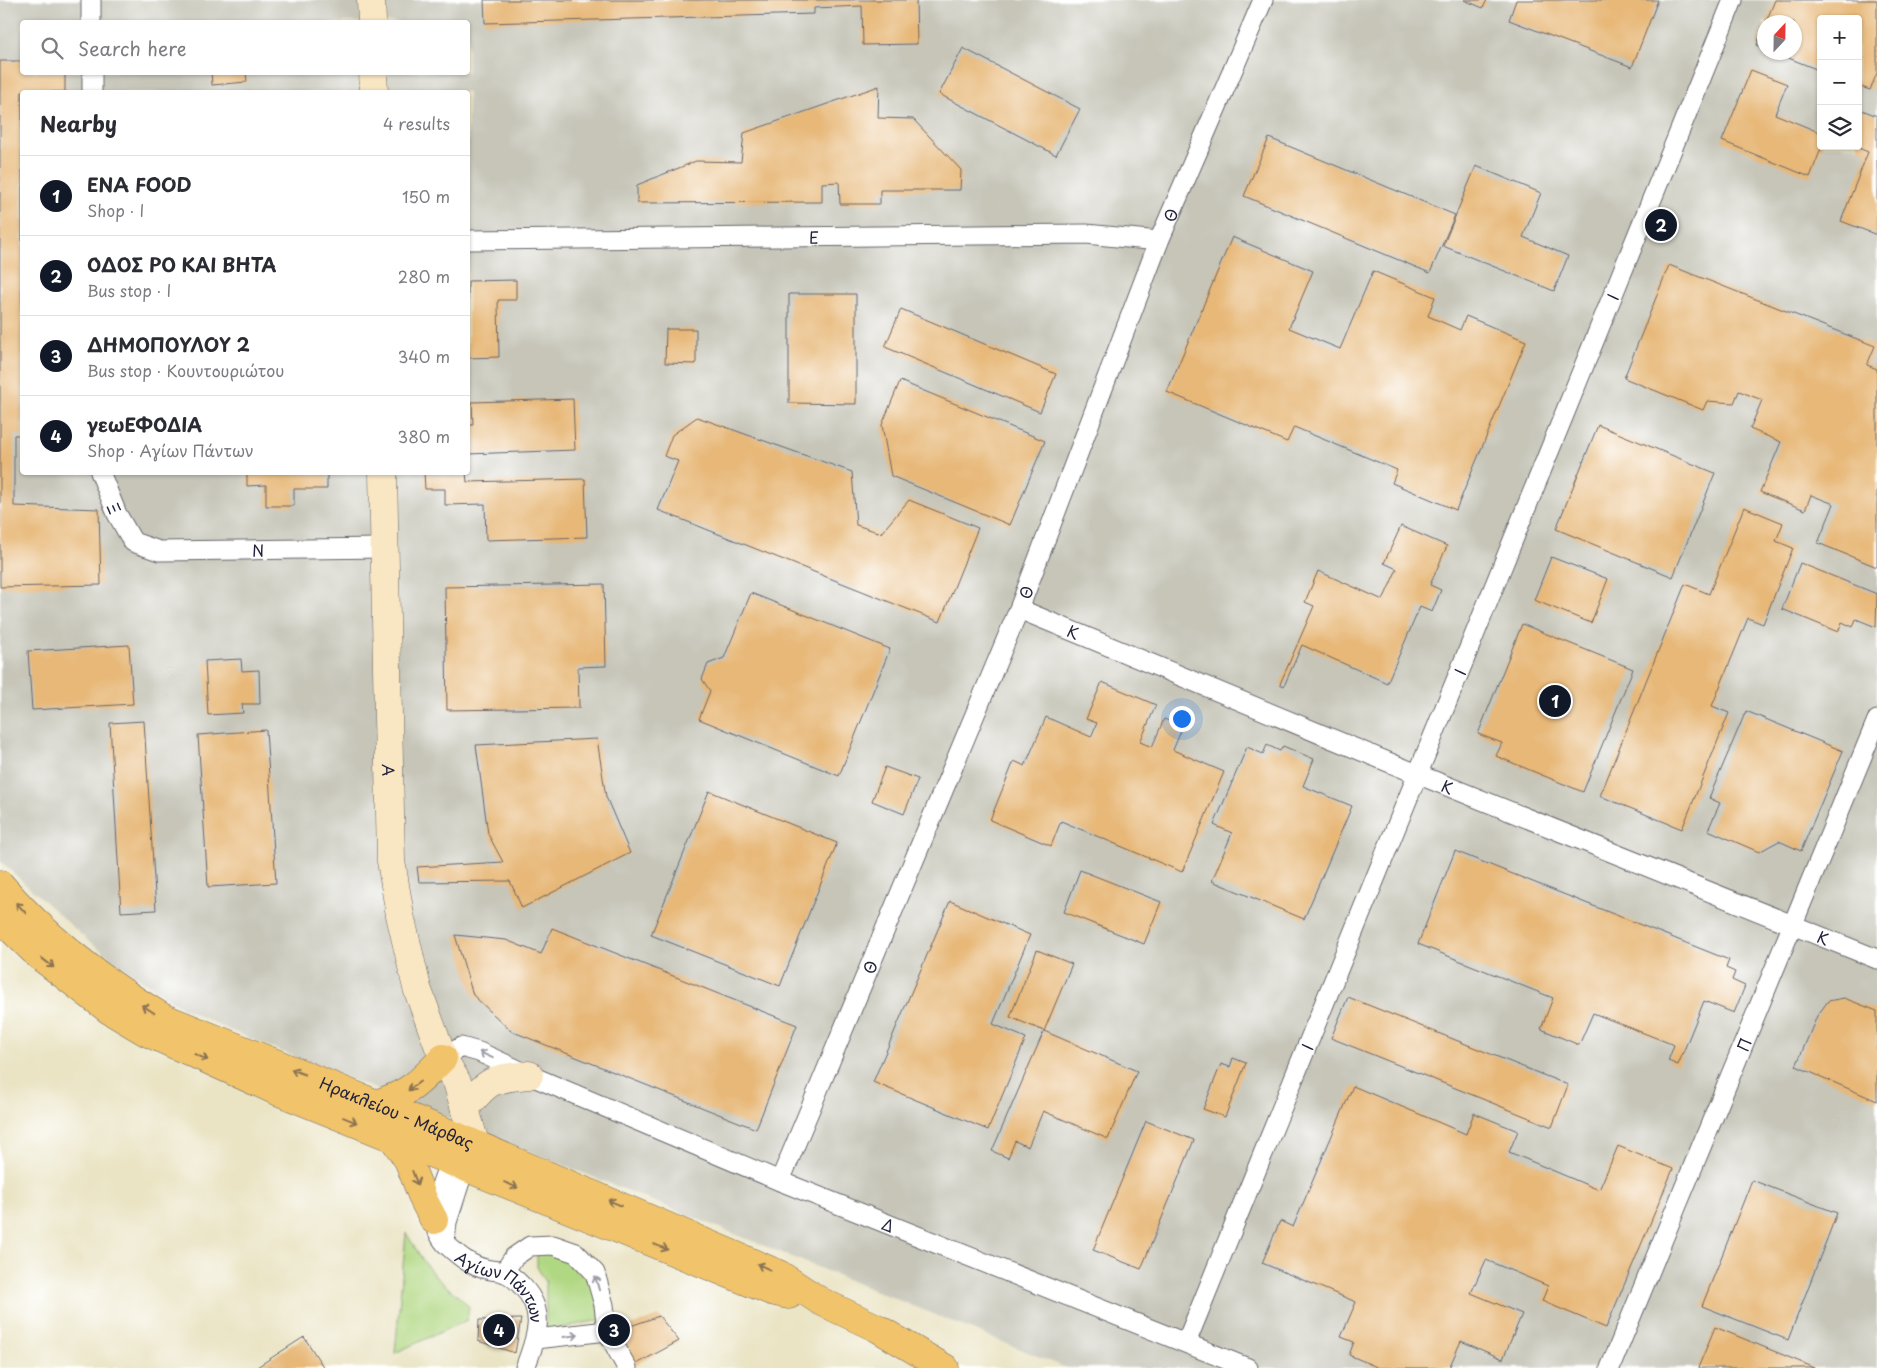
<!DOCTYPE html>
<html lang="en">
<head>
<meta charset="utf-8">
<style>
	:root { --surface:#fff; --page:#f7f7f7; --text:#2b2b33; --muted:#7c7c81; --line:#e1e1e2; --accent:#111827 }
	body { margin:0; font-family:"Playpen Sans",sans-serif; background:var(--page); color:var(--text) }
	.controls { position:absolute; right:15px; top:15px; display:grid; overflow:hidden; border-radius:5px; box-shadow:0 1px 4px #0004 }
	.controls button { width:45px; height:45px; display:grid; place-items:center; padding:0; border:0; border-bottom:1px solid var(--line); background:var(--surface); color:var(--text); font:25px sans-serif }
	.compass { position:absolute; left:1757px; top:15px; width:45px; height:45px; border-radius:50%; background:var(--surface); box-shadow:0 1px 4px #0004; rotate:22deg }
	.you { position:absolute; left:1181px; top:718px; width:18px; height:18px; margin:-12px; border:4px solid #fff; border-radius:50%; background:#1a73e8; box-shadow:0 0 0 8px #1a73e833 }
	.badge { display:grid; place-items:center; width:32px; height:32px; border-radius:50%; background:var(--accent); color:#fff; font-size:16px; font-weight:700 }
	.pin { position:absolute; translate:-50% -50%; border:2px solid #fff; box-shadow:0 1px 5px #0006 }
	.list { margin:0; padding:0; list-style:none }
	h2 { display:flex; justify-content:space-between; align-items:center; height:65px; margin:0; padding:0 20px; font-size:21px }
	h2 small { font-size:16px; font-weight:400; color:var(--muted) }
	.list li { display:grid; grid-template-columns:32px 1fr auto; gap:15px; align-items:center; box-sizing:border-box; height:80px; padding:0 20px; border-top:1px solid var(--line) }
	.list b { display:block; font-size:19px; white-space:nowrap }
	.list p { margin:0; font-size:16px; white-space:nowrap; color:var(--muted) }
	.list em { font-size:16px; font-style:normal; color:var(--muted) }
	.icon { flex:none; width:28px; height:28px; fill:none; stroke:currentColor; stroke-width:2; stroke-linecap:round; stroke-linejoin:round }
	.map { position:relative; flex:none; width:1877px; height:1368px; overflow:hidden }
	.search { position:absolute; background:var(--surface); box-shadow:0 1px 4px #0004; left:20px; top:20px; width:450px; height:55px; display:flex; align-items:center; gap:12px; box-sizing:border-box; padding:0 18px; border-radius:5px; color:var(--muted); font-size:19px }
	.panel { position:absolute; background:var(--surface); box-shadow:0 1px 4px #0004; left:20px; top:90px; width:450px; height:385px; border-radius:5px }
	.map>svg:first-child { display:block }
</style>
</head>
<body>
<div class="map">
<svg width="1877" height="1368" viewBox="0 0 1877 1368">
	<rect width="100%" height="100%" fill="#fff"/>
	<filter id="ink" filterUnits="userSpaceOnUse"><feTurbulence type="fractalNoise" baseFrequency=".02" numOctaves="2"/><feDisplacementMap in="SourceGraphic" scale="10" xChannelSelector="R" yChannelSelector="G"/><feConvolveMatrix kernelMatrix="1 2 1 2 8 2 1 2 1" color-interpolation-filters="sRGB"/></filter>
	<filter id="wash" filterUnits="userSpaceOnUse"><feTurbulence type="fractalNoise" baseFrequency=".0096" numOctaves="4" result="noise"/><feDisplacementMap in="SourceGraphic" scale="20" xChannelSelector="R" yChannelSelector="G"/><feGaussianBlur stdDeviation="1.12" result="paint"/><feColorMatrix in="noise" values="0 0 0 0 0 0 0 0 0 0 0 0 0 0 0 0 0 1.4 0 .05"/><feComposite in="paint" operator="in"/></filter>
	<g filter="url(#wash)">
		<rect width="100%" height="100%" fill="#eae4c4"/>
		<!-- industrial -->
		<path fill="#c6c5b8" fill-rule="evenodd" d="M0 0H1877V1368H1067L229 1030 183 1008 139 978 87 940 0 861ZM1821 19H1858V146H1821ZM22 22H468V72H22ZM1764 22H1794V52H1764ZM22 92H468V472H22Z"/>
		<!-- green -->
		<path fill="#b0d781" stroke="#697c5e" d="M406 1233C416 1248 424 1265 437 1278 448 1289 458 1294 469 1307L467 1320 395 1353Z
			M568 1248 597 1282 600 1320 546 1331V1282L537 1267V1254Z"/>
		<g id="blocks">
			<!-- building -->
			<path fill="#e7b878" d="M484 0H916L917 44 863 45 862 6 814 8V14L485 23Z
				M1464 0H1487L1483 8Z
				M1516 0H1658L1632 67 1509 20Z
				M1775 0H1877V73L1870 90 1858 86V19H1821V71L1776 53 1794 52V22H1766Z
				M1764 25V48L1757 45Z
				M963 48 1080 109 1056 155 939 94Z
				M0 61H22V72H65V92H22V435H14V506L99 509 101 585 0 587Z
				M1751 70 1787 84 1775 114 1821 133 1822 146 1810 177 1722 141Z
				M211 72H246L247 82 212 85Z
				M879 86 878 118 913 119 961 170 960 190H880V204H840L839 182 822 183V202L637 203V185L696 161 741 162 744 133Z
				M1862 110 1877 116V235L1841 221 1868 152 1854 146H1858V120Z
				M1269 138 1455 215 1430 273 1244 196Z
				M1476 166 1541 193 1523 237 1568 256 1554 291 1443 246Z
				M1232 237 1313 271 1289 328 1340 349 1373 271 1435 297 1428 316 1460 330 1466 316 1526 341 1456 510 1392 483 1397 470 1294 427 1287 442 1167 392Z
				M1669 265 1875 346 1867 365 1877 369V567L1818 543 1834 504 1811 495 1805 510 1760 492 1781 442 1750 429 1762 400 1739 391 1734 403 1707 401 1703 410 1624 378Z
				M516 280V300H498L499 357 468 358V281Z
				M789 294H856V404L789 403Z
				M901 309 1056 374 1040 412 885 347Z
				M666 329H696V364L665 363Z
				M900 381 1045 441 1010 525 891 476 882 425Z
				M573 399 575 450 468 454V425H473L472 402Z
				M697 417 852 472 856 525 881 533 909 500 978 528 940 622 658 510 678 461 664 456 672 435Z
				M1598 425 1715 473 1673 577 1556 529Z
				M247 472H327V489H294V506H266V485L247 486Z
				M424 472H466L467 482 585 479 587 537 486 540 485 504 445 505V489H425Z
				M1744 507 1783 523 1776 541 1793 548 1763 624 1748 618 1712 706 1729 713 1682 829 1600 796 1685 584 1709 594Z
				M1401 526 1447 546 1430 585 1441 590 1432 612 1420 607 1387 683 1302 645 1284 686 1280 684 1314 606 1305 602 1318 571 1383 600 1397 569 1384 563Z
				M1551 557 1608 579 1591 623 1534 600Z
				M1800 563 1877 594 1876 627 1856 619 1853 627 1842 622 1838 632 1782 609Z
				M604 584 606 666 578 667 579 708 447 710 445 587Z
				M751 593 890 649 839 776 699 719 710 691 702 679 708 664 724 658Z
				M1522 624 1633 669 1583 792 1496 756 1502 743 1478 734Z
				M129 645 133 704 32 710 28 651Z
				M241 659 242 671 259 670 260 704H242L243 713 208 715 205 661Z
				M1102 682 1156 705 1140 742 1152 747 1164 719 1183 726 1173 750 1224 772 1182 872 1061 821 1051 846 990 820 1014 761 1025 766 1046 717 1091 737 1097 723 1086 719Z
				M1746 711 1843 751 1801 851 1779 841 1759 852 1708 830 1720 803 1709 798Z
				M144 721 156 910 121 912 110 723Z
				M266 730 276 883 208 887 198 735Z
				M597 739 606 797 630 853 522 908 510 881 419 882 417 867 503 862 488 834 476 745Z
				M1267 745 1280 751 1283 746 1314 759 1303 786 1352 806 1304 919 1212 881 1232 833 1214 825 1247 747 1263 754Z
				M885 767 918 779 904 814 872 801Z
				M709 791 837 843 780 986 651 935Z
				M1455 851 1729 960 1726 968 1735 972 1732 980 1745 986 1734 1013 1704 1001 1678 1065 1668 1061 1674 1045 1593 1013 1579 1045 1541 1029 1553 998 1418 944Z
				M1080 870 1161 902 1144 944 1064 912Z
				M950 901 1030 935 993 1024 1026 1038 988 1130 873 1082Z
				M552 928 797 1025 756 1129 511 1031 473 995 455 935 506 940 541 954Z
				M1037 950 1072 964 1044 1031 1010 1017Z
				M1348 997 1568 1085 1552 1127 1331 1038Z
				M1844 998 1877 1011V1101L1796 1066 1817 1016 1828 1001Z
				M1044 1031 1137 1071 1108 1139 1043 1111 1028 1147 1015 1141 1008 1158 992 1151Z
				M1233 1058 1246 1063 1225 1117 1203 1109 1221 1064 1230 1067Z
				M1353 1086 1466 1134 1474 1113 1518 1131 1509 1152 1599 1190 1618 1146 1673 1169 1606 1328 1542 1301 1548 1286 1486 1260 1471 1293 1522 1314 1503 1359 1461 1341 1449 1368H1379L1349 1355 1354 1342 1341 1337 1356 1302 1262 1263 1280 1221 1293 1227Z
				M1146 1121 1194 1140 1141 1269 1093 1250Z
				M1752 1180 1837 1213 1788 1340 1702 1306Z
				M659 1316 679 1341 631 1367 619 1330Z
				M521 1319 515 1353 478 1341 479 1320Z
				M1715 1327 1815 1368H1698Z
				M304 1337 324 1368H258L257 1367Z"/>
		</g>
	</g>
	<g filter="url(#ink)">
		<use href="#blocks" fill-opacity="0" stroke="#68666b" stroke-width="1"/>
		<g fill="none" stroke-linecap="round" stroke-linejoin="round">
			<defs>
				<g id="street">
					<path d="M91 0V22"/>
					<path d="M92 72V92"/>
					<path id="s1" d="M468 240 1086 234 1159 241"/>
					<path id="s2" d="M100 472 117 514 133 542 159 551 384 548"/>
					<path id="s3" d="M1019 609 1417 774 1877 959"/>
					<path id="s4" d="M443 1058 461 1047 479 1052 529 1075 780 1181 1248 1368"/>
					<path id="s5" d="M450 1160C444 1179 434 1199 435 1219 435 1228 441 1240 448 1246 459 1256 471 1266 486 1269 492 1271 499 1270 505 1273 512 1275 518 1282 523 1287 547 1313 536 1338 525 1368"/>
					<path id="s6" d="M780 1181 1019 609 1159 241 1263 0"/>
					<path d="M445 1242 447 1222 465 1166"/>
					<path d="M504 1272 514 1257 530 1246 553 1245 576 1253 595 1273 604 1305 607 1331 627 1368"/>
					<path d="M536 1339 607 1331"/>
					<path id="s7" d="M1186 1343 1733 0"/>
					<path id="s8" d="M1610 1368 1877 720"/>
				</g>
				<g id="secondary">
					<path d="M371 0 372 22"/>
					<path d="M373 72 374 92"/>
					<path id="s9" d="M383 472 391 861 400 915 417 988 443 1058 457 1082 475 1143 467 1163"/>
					<path d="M465 1109C489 1079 491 1079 529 1075"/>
				</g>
				<g id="primary">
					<path id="s10" d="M0 884C46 938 101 980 162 1017L456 1136 779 1274 820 1301 877 1328 945 1368"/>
					<path d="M0 918 38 955 109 1010 146 1032 272 1089 771 1291 789 1295"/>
					<path d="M378 1103C410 1093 420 1082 443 1058"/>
					<path d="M393 1138 408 1160 424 1201 434 1220"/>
				</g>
			</defs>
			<!-- street casing -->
			<use href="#street" stroke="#68666b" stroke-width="21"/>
			<!-- secondary casing -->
			<use href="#secondary" stroke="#68666b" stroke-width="29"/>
			<!-- primary casing -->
			<use href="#primary" stroke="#68666b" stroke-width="29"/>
			<!-- street -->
			<use href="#street" stroke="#fff" stroke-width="19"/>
			<!-- secondary -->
			<use href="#secondary" stroke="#f9e7c3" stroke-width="28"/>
			<!-- primary -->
			<use href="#primary" stroke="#f1c36a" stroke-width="28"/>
		</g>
		<!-- one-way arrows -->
		<defs><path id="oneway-shaft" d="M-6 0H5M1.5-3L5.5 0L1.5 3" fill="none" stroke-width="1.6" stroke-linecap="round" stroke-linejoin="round" transform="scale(1.25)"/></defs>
		<g stroke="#8a7252">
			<use href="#oneway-shaft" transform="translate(21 908) rotate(-133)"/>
			<use href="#oneway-shaft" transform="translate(48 963) rotate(38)"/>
			<use href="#oneway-shaft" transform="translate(148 1009) rotate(-148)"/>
			<use href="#oneway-shaft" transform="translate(201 1057) rotate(24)"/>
			<use href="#oneway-shaft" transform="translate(298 1072) rotate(-159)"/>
			<use href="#oneway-shaft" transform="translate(414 1086) rotate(143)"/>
			<use href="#oneway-shaft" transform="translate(350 1120) rotate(22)"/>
			<use href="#oneway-shaft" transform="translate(415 1178) rotate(69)"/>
			<use href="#oneway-shaft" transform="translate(511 1185) rotate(22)"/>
			<use href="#oneway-shaft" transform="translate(615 1203) rotate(-157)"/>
			<use href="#oneway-shaft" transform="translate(661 1247) rotate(22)"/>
			<use href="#oneway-shaft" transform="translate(764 1267) rotate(-156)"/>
		</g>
		<g stroke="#9c9ca7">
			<use href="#oneway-shaft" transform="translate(486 1055) rotate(-155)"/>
			<use href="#oneway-shaft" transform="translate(597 1283) rotate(-106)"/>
			<use href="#oneway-shaft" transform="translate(571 1336) rotate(-8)"/>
		</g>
	</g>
	<g text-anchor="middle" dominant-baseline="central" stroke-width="4.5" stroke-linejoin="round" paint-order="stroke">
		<!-- street labels -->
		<g font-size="16" fill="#22223b" stroke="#fff">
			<text stroke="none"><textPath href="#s6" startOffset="1042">Θ</textPath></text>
			<text stroke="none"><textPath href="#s1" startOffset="346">Ε</textPath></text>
			<text stroke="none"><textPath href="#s7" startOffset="1130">Ι</textPath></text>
			<text stroke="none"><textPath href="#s2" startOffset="39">Ξ</textPath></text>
			<text stroke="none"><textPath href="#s2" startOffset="204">Ν</textPath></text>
			<text stroke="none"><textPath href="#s6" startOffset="638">Θ</textPath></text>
			<text stroke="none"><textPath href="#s3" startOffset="59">Κ</textPath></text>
			<text stroke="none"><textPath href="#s7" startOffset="725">Ι</textPath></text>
			<text stroke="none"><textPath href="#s9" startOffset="298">Α</textPath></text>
			<text stroke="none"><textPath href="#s3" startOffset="464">Κ</textPath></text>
			<text stroke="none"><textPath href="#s3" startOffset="869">Κ</textPath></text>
			<text stroke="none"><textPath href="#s6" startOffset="232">Θ</textPath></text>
			<text stroke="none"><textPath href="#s8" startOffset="350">Π</textPath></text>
			<text stroke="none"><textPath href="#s7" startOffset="320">Ι</textPath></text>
			<text stroke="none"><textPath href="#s10" startOffset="464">Ηρακλείου - Μάρθας</textPath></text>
			<text stroke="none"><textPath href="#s4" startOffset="484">Δ</textPath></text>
			<text stroke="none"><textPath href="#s5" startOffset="162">Αγίων Πάντων</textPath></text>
		</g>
	</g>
</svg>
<div class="controls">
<button>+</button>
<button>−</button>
<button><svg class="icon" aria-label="layers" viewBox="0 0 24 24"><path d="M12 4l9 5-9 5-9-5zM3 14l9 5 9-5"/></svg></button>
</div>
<svg class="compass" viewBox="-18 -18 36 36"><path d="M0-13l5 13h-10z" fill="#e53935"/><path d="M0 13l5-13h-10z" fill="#7c7c81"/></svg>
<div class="you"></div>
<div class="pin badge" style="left:1555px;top:701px">1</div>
<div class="pin badge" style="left:1661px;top:225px">2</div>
<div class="pin badge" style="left:614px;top:1330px">3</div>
<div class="pin badge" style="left:499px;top:1330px">4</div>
<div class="search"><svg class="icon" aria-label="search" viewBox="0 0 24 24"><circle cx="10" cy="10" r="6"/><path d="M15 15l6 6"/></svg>Search here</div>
<section class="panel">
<h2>Nearby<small>4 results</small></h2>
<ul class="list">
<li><span class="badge">1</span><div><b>ENA FOOD</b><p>Shop · Ι</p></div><em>150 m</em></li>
<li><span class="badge">2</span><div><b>ΟΔΟΣ ΡΟ ΚΑΙ ΒΗΤΑ</b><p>Bus stop · Ι</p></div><em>280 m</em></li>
<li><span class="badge">3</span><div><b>ΔΗΜΟΠΟΥΛΟΥ 2</b><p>Bus stop · Κουντουριώτου</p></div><em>340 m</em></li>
<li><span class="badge">4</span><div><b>γεωΕΦΟΔΙΑ</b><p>Shop · Αγίων Πάντων</p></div><em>380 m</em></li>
</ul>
</section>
</div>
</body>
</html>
